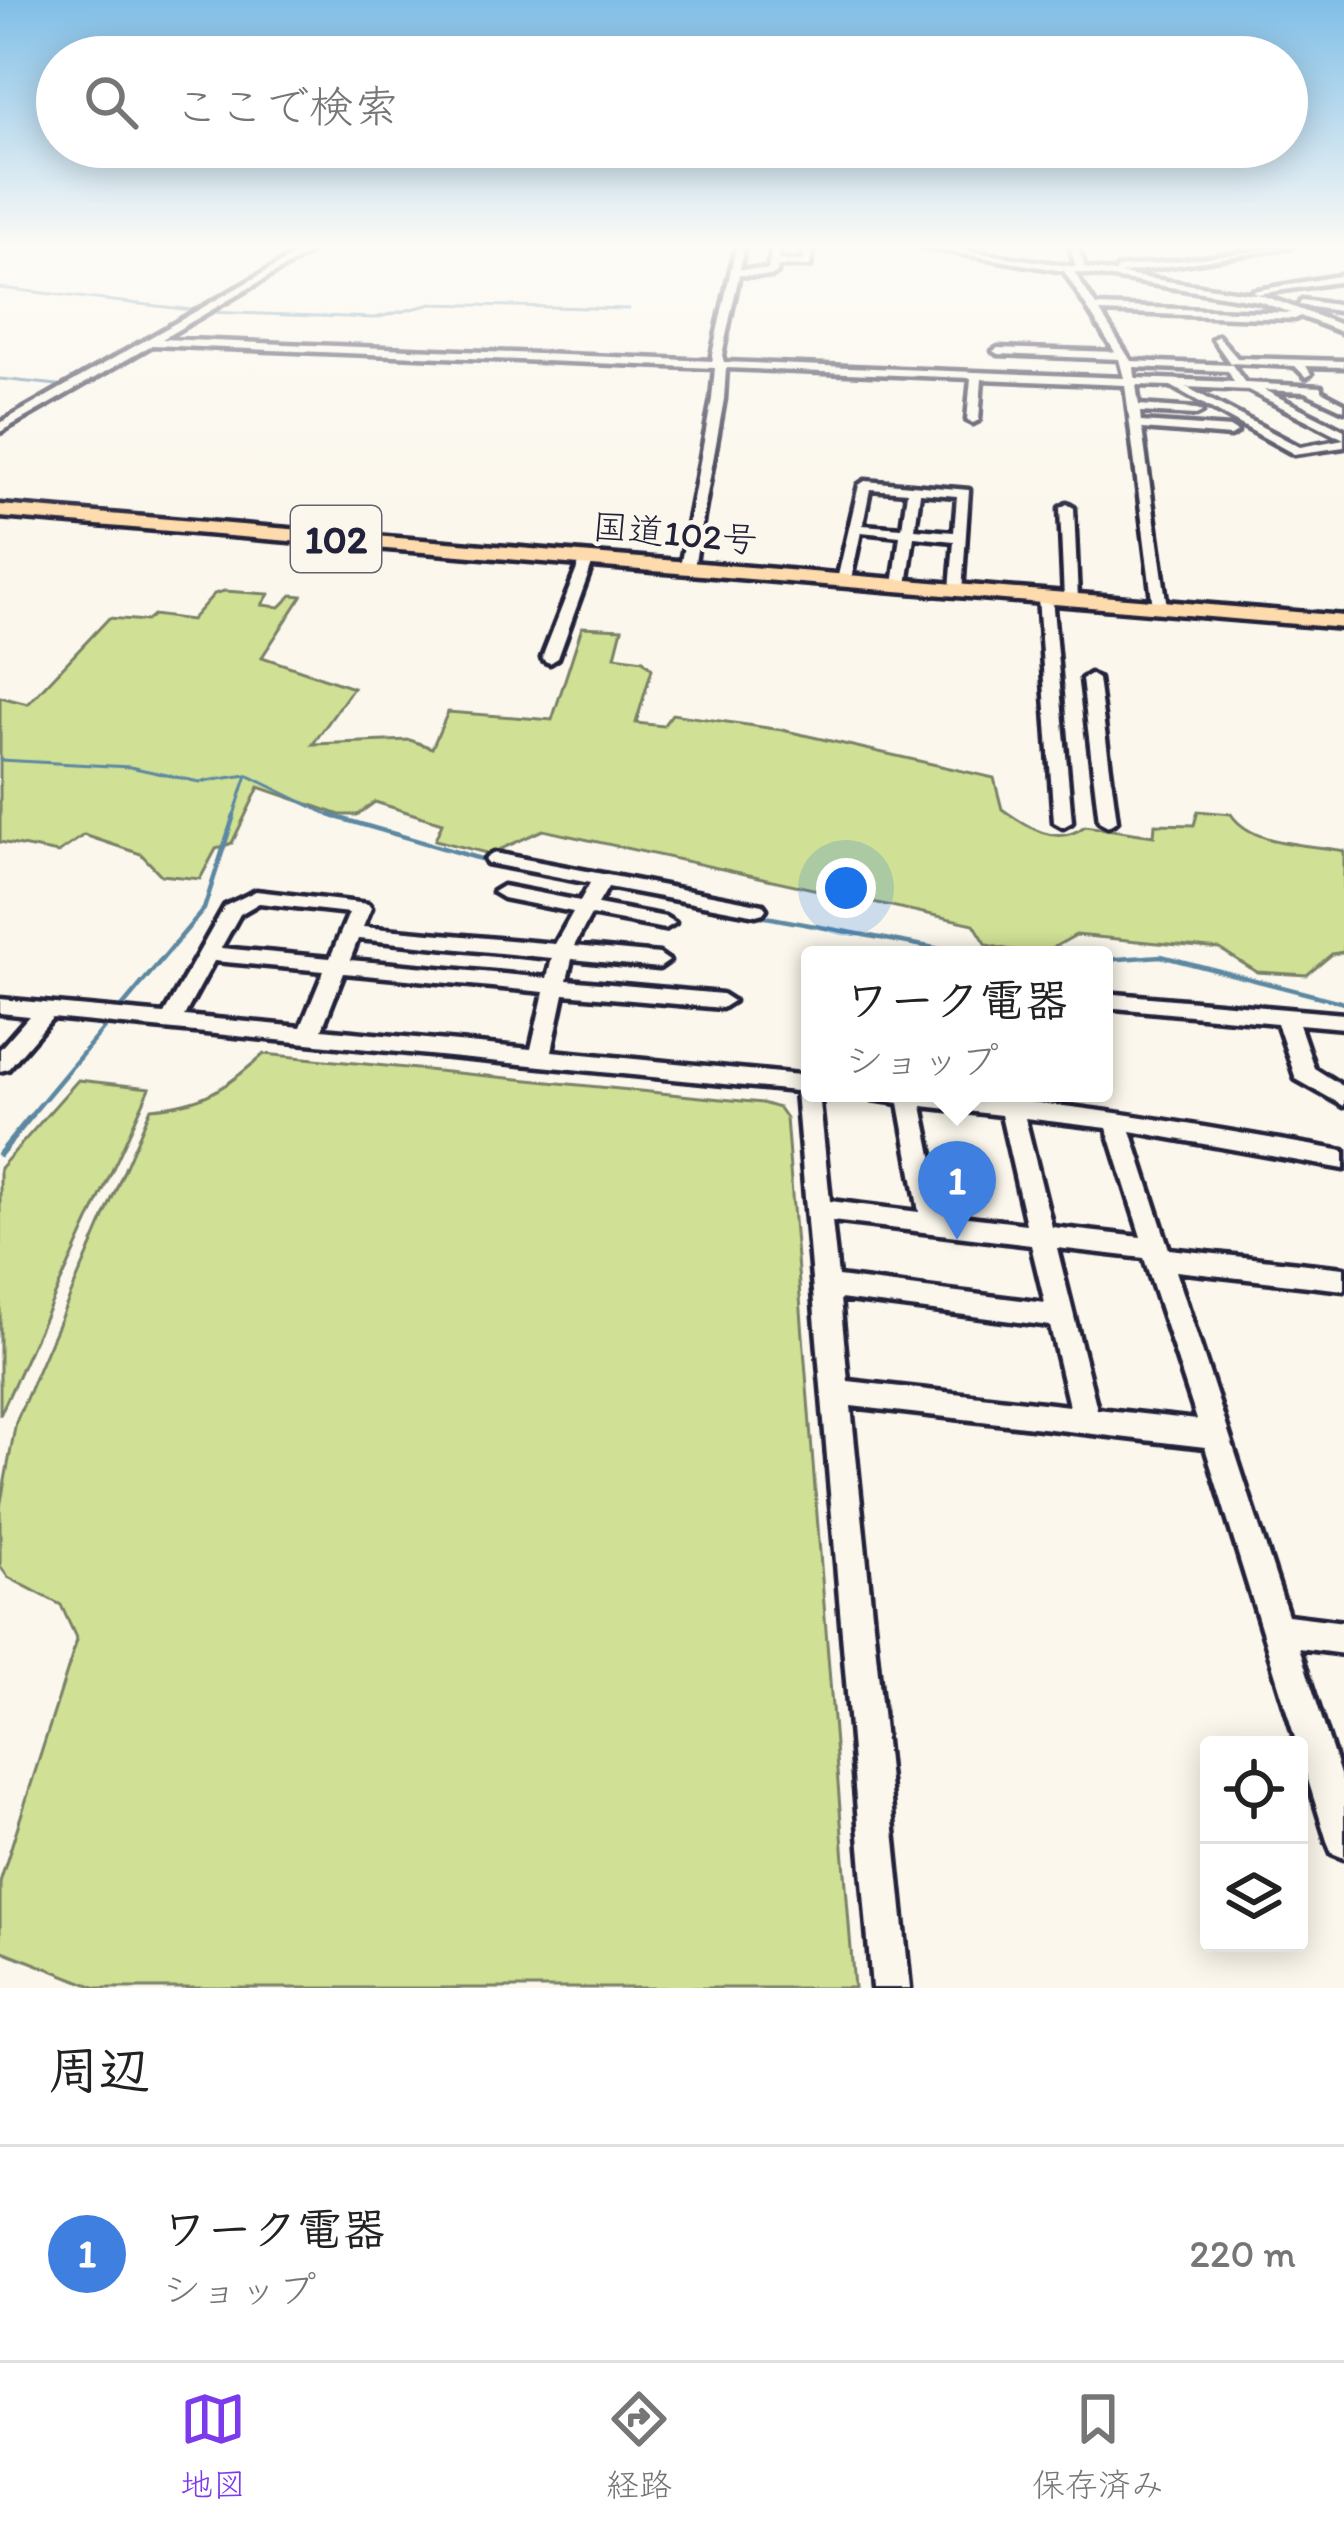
<!DOCTYPE html>
<html lang="ja">
<head>
<meta charset="utf-8">
<style>
	:root { --surface:#fff; --page:#f2f2f2; --text:#222; --muted:#767676; --line:#e0e0e0; --accent:#7c3aed }
	body { margin:0; font-family:Itim,"Klee One",sans-serif; background:var(--page); color:var(--text) }
	.controls { position:absolute; right:36px; bottom:36px; display:grid; overflow:hidden; border-radius:12px; box-shadow:0 6px 30px #0003 }
	.controls button { width:108px; height:108px; display:grid; place-items:center; padding:0; border:0; border-bottom:3px solid var(--line); background:var(--surface); color:var(--text); font:60px sans-serif }
	.you { position:absolute; left:846px; top:888px; width:42px; height:42px; margin:-30px; border:9px solid #fff; border-radius:50%; background:#1a73e8; box-shadow:0 0 0 18px #1a73e833 }
	.badge { display:grid; place-items:center; width:78px; height:78px; border-radius:50%; background:var(--accent); color:#fff; font-size:39px; font-weight:700 }
	.pin { position:absolute; translate:-50% -99px; filter:drop-shadow(0 3px 6px #0008) }
	.pin::after { content:''; position:absolute; top:63px; width:42px; height:36px; background:inherit; clip-path:polygon(0 0,100% 0,50% 100%) }
	.popup { position:absolute; left:801px; top:946px; width:312px; height:156px; box-sizing:border-box; display:grid; place-content:center; border-radius:12px; background:var(--surface); filter:drop-shadow(0 3px 9px #0005); font-size:39px; white-space:nowrap; color:var(--muted) }
	.popup b { font-size:45px; color:var(--text) }
	.popup::after { content:''; position:absolute; left:50%; top:100%; margin-left:-24px; border:24px solid transparent; border-top-color:var(--surface) }
	.list { margin:0; padding:0; list-style:none }
	h2 { display:flex; justify-content:space-between; align-items:center; height:156px; margin:0; padding:0 48px; font-size:51px }
	h2 small { font-size:39px; font-weight:400; color:var(--muted) }
	.list li { display:grid; grid-template-columns:78px 1fr auto; gap:36px; align-items:center; box-sizing:border-box; height:216px; padding:0 48px; border-top:3px solid var(--line) }
	.list b { display:block; font-size:45px; white-space:nowrap }
	.list p { margin:0; font-size:39px; white-space:nowrap; color:var(--muted) }
	.list em { font-size:39px; font-style:normal; color:var(--muted) }
	.icon { flex:none; width:66px; height:66px; fill:none; stroke:currentColor; stroke-width:2; stroke-linecap:round; stroke-linejoin:round }
	.map { position:relative; flex:none; width:1344px; height:1988px; overflow:hidden }
	.search { position:absolute; background:var(--surface); box-shadow:0 6px 30px #0003; left:36px; right:36px; top:36px; height:132px; display:flex; align-items:center; gap:30px; box-sizing:border-box; padding:0 42px; border-radius:66px; color:var(--muted); font-size:45px }
	.sheet { height:372px; background:var(--surface) }
	nav { display:flex; justify-content:space-around; align-items:center; box-sizing:border-box; height:168px; border-top:3px solid var(--line); background:var(--surface); font-size:33px; color:var(--muted) }
	nav a { display:grid; justify-items:center; gap:6px }
	nav .on { color:var(--accent) }
	.map>svg:first-child { display:block }
</style>
</head>
<body>
<div class="map">
<svg width="1344" height="1988" viewBox="0 0 1344 1988">
	<rect width="100%" height="100%" fill="#fbf7ec"/>
	<filter id="ink" filterUnits="userSpaceOnUse"><feTurbulence type="fractalNoise" baseFrequency=".00833" numOctaves="2"/><feDisplacementMap in="SourceGraphic" scale="24" xChannelSelector="R" yChannelSelector="G"/><feConvolveMatrix kernelMatrix="1 2 1 2 8 2 1 2 1" color-interpolation-filters="sRGB"/></filter>
	<g filter="url(#ink)">
		<!-- green -->
		<path fill="#d0e094" stroke="#798168" stroke-width="3" d="M224 591 269 594 262 605 280 607 292 595 302 596 262 657 353 688 313 744 410 740 432 748 448 712 552 720 582 627 622 629 615 656 643 660 652 669 636 723 663 726 672 714 782 730 994 778 1002 809C1027 827 1057 848 1085 826L1154 836 1155 824 1194 825 1198 811 1231 814C1252 846 1308 844 1344 851V952L1332 954 1307 975 1257 972 1220 949 1076 935 1047 951 1029 954 987 945 974 924 543 830 490 854 435 840 442 823 375 802 357 815H340L259 787 232 843 216 849 200 879 161 875 141 854 84 835 58 853 0 842V697L28 704 109 618 146 621 153 615 191 620 214 594Z
			M264 1054 762 1103 779 1108 786 1118 854 1988H97L0 1950V1882L77 1640 61 1605 8 1577 0 1566V1507L16 1422 151 1108C204 1104 224 1089 264 1054Z
			M78 1080 150 1088 0 1415V1168Z"/>
		<g fill="none" stroke-linecap="round" stroke-linejoin="round">
			<!-- stream-far2 -->
			<path stroke="#5d88a2" stroke-width="3" d="M270 269 306 247
				M0 288 201 311
				M207 312 375 318 432 304 629 309
				M0 379 67 386
				M0 760 130 767 199 782 247 775 335 818
				M233 818 247 775"/>
			<!-- stream-far1 -->
			<path stroke="#5d88a2" stroke-width="4.5" d="M329 815 491 862
				M755 915 973 955
				M1104 960 1161 956 1344 1003
				M122 1007 204 909 234 815
				M28 1119 104 1028"/>
			<!-- stream -->
			<path stroke="#5d88a2" stroke-width="6" d="M0 1154 31 1116"/>
			<defs>
				<path id="minor" d="M309 247H319L162 339 713 361 712 355 736 247H744L740 269 768 270 772 247H780L778 260 803 261 805 247H813L810 266H778L777 273 772 276 739 275 722 355 724 362 1124 378 1119 359 998 354 993 351 998 348 1115 352 1064 271 922 247H940L1076 267 1070 247H1078L1085 268 1115 273 1118 268 1291 247 1119 274 1261 295 1344 326V333L1300 316 1295 319 1100 312 1131 361 1232 365 1245 383 1321 387V391L1344 403V410L1305 392 1264 390 1344 430V439L1248 390 1186 387 1300 447 1344 439V447L1294 454 1171 386 1136 385 1139 405 1196 409 1202 412 1196 415 1140 412 1141 422 1231 428 1237 432 1231 436 1142 429 1167 607 1160 611 1153 607 1125 385 982 379 979 420 973 423 967 420 971 378 726 368 724 399 694 567 687 571 680 567 712 399 715 368 152 345 0 432V423ZM1074 272 1259 301 1291 313 1096 306ZM1134 367 1228 371 1234 382 1135 378Z
					M1344 275V281L1257 294 1252 291Z
					M1302 300 1344 306V312L1299 305Z
					M1218 336 1237 358 1344 361V367L1306 366 1311 374 1306 377 1295 366 1230 363 1213 339Z
					M865 481 969 490 962 593 950 590 954 541 914 537 907 585 900 589 893 585 900 536 861 532 851 580 839 583 837 580 859 485ZM870 489 907 492 902 528 863 525ZM920 493 957 496 954 532 915 529Z
					M1067 504 1074 508 1078 599 1071 603 1064 599 1060 508Z
					M582 556 594 559 558 658 550 663 545 661 542 658Z
					M1045 593 1052 597 1072 822 1063 827 1054 822 1038 597Z
					M1090 674 1098 679 1117 821 1108 826 1099 821 1082 679Z
					M494 853 763 905 766 909 763 913 756 915 608 887 598 904 665 917 675 923 665 929 591 915 574 946 659 954 669 961 659 968 572 959 567 980 722 994 733 1001 722 1008 564 994 552 1051 810 1076V1093H819L830 1201 919 1212 899 1103 872 1099 869 1093C1029 1093 1186 1124 1344 1151V1169L1131 1131 1169 1249 1344 1268V1290L1176 1271 1288 1615 1344 1622V1654L1299 1648 1344 1787V1858L1332 1853 1327 1841 1205 1447 851 1406 910 1988H872L796 1091 52 1018 8 1069 0 1071V1049L29 1016 0 1013V999L164 1014 225 906 256 891 368 904 371 908 363 927 555 944 573 912 503 898 493 892 503 886 580 901 590 883 487 863 485 859ZM259 903 349 913 330 958 221 948 240 914ZM358 939 552 958 547 978 350 960ZM214 961 324 971 301 1027 184 1016ZM344 973 544 992 531 1049 322 1029ZM922 1106 1001 1115 1026 1224 944 1214ZM1025 1118 1107 1128 1141 1237 1052 1227ZM832 1221 1031 1245 1045 1303 838 1277ZM1057 1248 1144 1258 1197 1420 1097 1409ZM840 1299 1050 1326 1069 1406 848 1381Z
					M1104 993 1344 1014V1028L1299 1024 1314 1068 1344 1087V1106L1296 1079 1277 1023 1104 1007Z"/>
				<path id="highway" d="M0 505 1344 616V628L0 517Z"/>
			</defs>
			<!-- minor casing -->
			<use href="#minor" stroke="#22223b" stroke-width="9"/>
			<!-- highway casing -->
			<use href="#highway" stroke="#22223b" stroke-width="9"/>
			<!-- minor -->
			<use href="#minor" fill="#fbf7ec" fill-rule="evenodd"/>
			<!-- highway -->
			<use href="#highway" fill="#fedbac" fill-rule="evenodd"/>
		</g>
	</g>
	<!-- sky -->
	<linearGradient id="sky" x2="0" y2="1"><stop stop-color="#80bee7"/><stop offset="0.47" stop-color="#fdfbf6"/><stop offset="1" stop-color="#fdfbf6" stop-opacity="0"/></linearGradient>
	<rect width="1344" height="525" fill="url(#sky)"/>
	<g text-anchor="middle" dominant-baseline="central" stroke-width="9" stroke-linejoin="round" paint-order="stroke">
		<!-- far-street labels -->
		<g font-size="36" fill="#22223b" stroke="#fbf7ec">
			<text transform="translate(675 533) rotate(5)">国道102号</text>
		</g>
		<!-- shield labels -->
		<rect fill="#fbf7ec" stroke="#636270" stroke-width="3" x="291" y="506" width="90" height="66" rx="9"/>
		<g font-size="39" font-weight="bold" fill="#22223b">
			<text x="336" y="539">102</text>
		</g>
	</g>
</svg>
<div class="controls">
<button><svg class="icon" aria-label="locate" viewBox="0 0 24 24"><circle cx="12" cy="12" r="6"/><path d="M12 2v4M12 18v4M2 12h4M18 12h4"/></svg></button>
<button><svg class="icon" aria-label="layers" viewBox="0 0 24 24"><path d="M12 4l9 5-9 5-9-5zM3 14l9 5 9-5"/></svg></button>
</div>
<div class="you"></div>
<div class="pin badge" style="left:957px;top:1240px;background:#3f7fe0">1</div>
<div class="popup"><b>ワーク電器</b>ショップ</div>
<div class="search"><svg class="icon" aria-label="search" viewBox="0 0 24 24"><circle cx="10" cy="10" r="6"/><path d="M15 15l6 6"/></svg>ここで検索</div>
</div>
<section class="sheet">
<h2>周辺<small></small></h2>
<ul class="list">
<li><span class="badge" style="background:#3f7fe0">1</span><div><b>ワーク電器</b><p>ショップ</p></div><em>220 m</em></li>
</ul>
</section>
<nav>
<a class="on"><svg class="icon" aria-label="map" viewBox="0 0 24 24"><path d="M3 6l6-2 6 2 6-2v14l-6 2-6-2-6 2zM9 4v14M15 6v14"/></svg>地図</a>
<a><svg class="icon" aria-label="directions" viewBox="0 0 24 24"><path d="M12 3l9 9-9 9-9-9zM9 14v-3h6M13 9l2 2-2 2"/></svg>経路</a>
<a><svg class="icon" aria-label="saved" viewBox="0 0 24 24"><path d="M7 4h10v16l-5-4-5 4z"/></svg>保存済み</a>
</nav>
</body>
</html>
